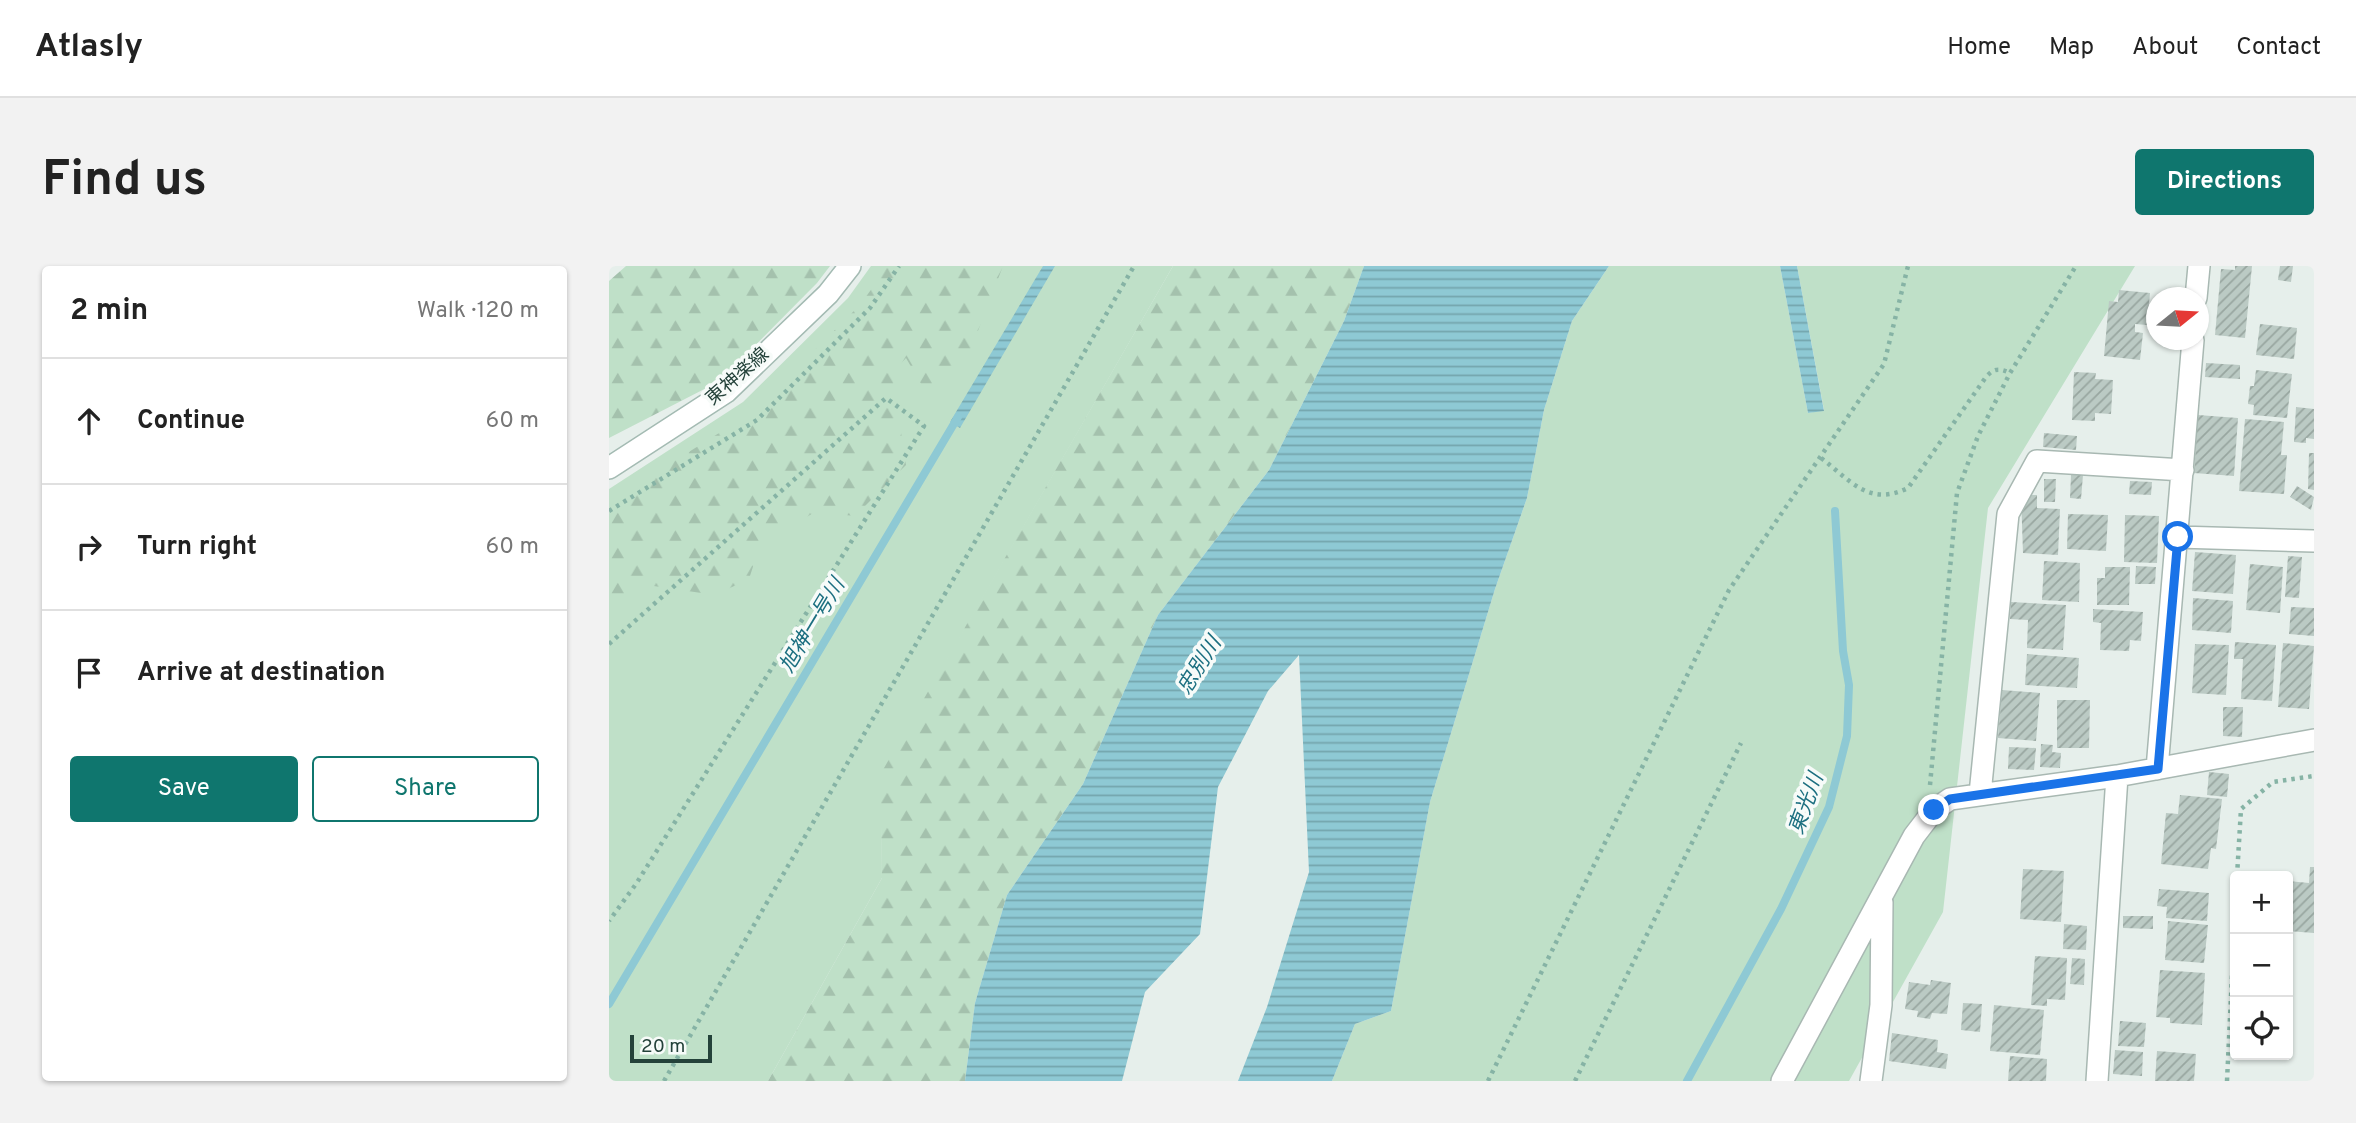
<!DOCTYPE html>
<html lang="en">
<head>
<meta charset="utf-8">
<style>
	:root { --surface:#fff; --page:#f2f2f2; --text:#222; --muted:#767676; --line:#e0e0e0; --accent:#0f766e }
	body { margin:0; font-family:Overpass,"Noto Sans JP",sans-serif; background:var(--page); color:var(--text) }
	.controls { position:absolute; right:21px; bottom:21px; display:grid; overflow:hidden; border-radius:7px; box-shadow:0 2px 5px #0004 }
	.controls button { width:63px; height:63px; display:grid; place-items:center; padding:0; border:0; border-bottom:2px solid var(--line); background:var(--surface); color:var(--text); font:35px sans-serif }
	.compass { position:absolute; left:1537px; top:21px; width:63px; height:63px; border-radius:50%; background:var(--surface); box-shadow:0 2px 5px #0004; rotate:72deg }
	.scale { position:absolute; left:21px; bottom:18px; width:82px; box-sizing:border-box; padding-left:7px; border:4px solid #24423a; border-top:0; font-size:19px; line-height:24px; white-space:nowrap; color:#24423a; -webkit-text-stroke:5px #f7fbf9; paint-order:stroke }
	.stop { position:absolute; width:21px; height:21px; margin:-16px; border:5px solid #1a73e8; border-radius:50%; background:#fff }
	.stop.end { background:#1a73e8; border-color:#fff; box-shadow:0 2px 7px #0008 }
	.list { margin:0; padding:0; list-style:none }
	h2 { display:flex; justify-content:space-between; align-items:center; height:91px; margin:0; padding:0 28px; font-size:30px }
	h2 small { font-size:23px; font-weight:400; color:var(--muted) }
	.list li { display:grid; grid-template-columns:46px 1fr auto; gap:21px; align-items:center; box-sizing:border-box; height:126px; padding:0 28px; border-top:2px solid var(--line) }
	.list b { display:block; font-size:26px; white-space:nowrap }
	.list em { font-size:23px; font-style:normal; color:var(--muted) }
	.actions { display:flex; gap:14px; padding:21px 28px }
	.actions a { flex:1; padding:16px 0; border:2px solid var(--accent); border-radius:7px; text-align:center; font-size:24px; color:var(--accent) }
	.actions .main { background:var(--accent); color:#fff }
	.icon { flex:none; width:38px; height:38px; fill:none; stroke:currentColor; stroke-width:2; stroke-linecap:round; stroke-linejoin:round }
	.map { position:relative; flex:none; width:1705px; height:815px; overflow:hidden; border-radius:7px }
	header { display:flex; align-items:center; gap:42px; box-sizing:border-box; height:98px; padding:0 35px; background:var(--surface); border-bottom:2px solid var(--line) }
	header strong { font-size:33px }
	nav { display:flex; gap:38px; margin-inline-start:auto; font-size:24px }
	.intro { display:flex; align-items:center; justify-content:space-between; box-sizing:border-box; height:168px; padding:0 42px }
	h1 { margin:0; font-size:49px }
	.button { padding:18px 32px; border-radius:7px; background:var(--accent); color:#fff; font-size:24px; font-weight:700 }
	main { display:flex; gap:42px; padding:0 42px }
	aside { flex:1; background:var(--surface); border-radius:7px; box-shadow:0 2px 5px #0004 }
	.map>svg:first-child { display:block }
</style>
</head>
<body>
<header>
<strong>Atlasly</strong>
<nav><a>Home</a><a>Map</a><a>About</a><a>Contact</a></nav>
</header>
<div class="intro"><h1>Find us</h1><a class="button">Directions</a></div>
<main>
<aside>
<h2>2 min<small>Walk · 120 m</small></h2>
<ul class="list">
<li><svg class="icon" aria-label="ahead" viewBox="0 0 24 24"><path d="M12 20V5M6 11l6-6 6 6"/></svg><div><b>Continue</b></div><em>60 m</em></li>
<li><svg class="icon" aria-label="right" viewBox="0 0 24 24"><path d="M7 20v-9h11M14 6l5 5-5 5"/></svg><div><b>Turn right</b></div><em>60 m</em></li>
<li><svg class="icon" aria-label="arrive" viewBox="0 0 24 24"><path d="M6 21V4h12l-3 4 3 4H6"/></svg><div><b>Arrive at destination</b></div></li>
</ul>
<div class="actions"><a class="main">Save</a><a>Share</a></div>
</aside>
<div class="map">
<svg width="1705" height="815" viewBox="0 0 1705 815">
	<defs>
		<pattern id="forest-firs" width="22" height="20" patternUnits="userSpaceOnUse" patternTransform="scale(1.75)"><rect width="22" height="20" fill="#bfe0c8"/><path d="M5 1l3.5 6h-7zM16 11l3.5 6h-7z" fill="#a4c1ad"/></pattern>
		<pattern id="water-rules" width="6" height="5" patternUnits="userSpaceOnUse" patternTransform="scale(1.75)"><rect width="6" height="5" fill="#8ec9d4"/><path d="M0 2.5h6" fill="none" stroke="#74a5ad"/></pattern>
		<pattern id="building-hatch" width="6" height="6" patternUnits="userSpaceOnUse" patternTransform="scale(1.75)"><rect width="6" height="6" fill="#bbcac4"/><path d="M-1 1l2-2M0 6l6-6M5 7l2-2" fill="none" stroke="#98a6a0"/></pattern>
	</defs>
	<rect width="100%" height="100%" fill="#e6efeb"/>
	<!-- green -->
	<path fill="#bfe0c8" d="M262 0H564L272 509 273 612 159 815H0V223L134 136 239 32Z
		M1000 0H1171L1199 147 1215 144 1188 0H1526L1379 242 1334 646 1240 815H723L746 758 782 745 821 536 886 323 918 232 935 144 963 55Z"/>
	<!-- forest -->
	<path fill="url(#forest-firs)" d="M17 0H221L208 17 111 115 0 172V15Z
		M279 0H394L355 101 318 128 297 92 283 107 297 199 246 250 206 246 151 279 140 313 106 329 31 318 0 341V236L142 147 251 39Z
		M564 0H755L735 55 660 204 549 349 474 518 398 629 366 737 356 815H159L273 612 271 509Z"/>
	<!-- water -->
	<path fill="url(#water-rules)" d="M434 0H446L351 162 341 156Z
		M755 0H1000L963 55 935 144 918 232 886 323 821 536 782 745 746 758 723 815H629L658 741 700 606 690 389 659 425 609 521 591 668 536 726 513 815H356L366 737 398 629 474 518 549 349 660 204 735 55Z
		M1171 0H1188L1215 145 1199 147Z"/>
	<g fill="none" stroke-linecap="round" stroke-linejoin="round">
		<!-- stream -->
		<path stroke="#8ec9d4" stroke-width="8" d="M0 738 349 151
			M1078 815 1172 643 1220 541 1238 470 1240 419 1234 385 1226 245"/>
	</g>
	<!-- building -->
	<path fill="url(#building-hatch)" d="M1626 0H1643L1636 72 1606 69 1612 3 1626 4Z
		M1671 0H1684L1682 16 1669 14Z
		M1510 24 1541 27 1538 59 1526 58V66L1534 67 1531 94 1495 90 1500 35 1509 36Z
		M1651 58 1688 62 1685 93 1647 89Z
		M1597 97 1631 99V113L1596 111Z
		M1647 104 1683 108 1678 152 1644 149 1645 139 1639 138 1641 120H1645Z
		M1465 106 1487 107 1486 113 1504 114 1502 148 1486 147V155L1463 154Z
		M1687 141 1705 143V173L1697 172V177L1685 176Z
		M1589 149 1629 152 1625 210 1585 207Z
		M1636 153 1675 156 1672 189H1678L1675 228 1630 225Z
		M1435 167 1468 170 1467 184 1434 181Z
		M1700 187H1705V224L1699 223Z
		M1462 209H1474L1472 233 1461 232Z
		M1435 213H1447L1446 236H1435Z
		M1521 215 1543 216 1542 229 1520 228Z
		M1688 220 1705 231 1702 244 1681 231Z
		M1412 229H1428V242L1451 243 1449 289 1414 287Z
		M1459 248 1499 249 1497 285 1458 283Z
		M1516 249 1550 250 1548 297 1515 296Z
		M1586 286 1627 289 1624 328 1583 325Z
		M1679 290 1693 291 1690 332 1676 331Z
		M1435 295 1471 297 1470 336 1433 334Z
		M1641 298 1674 301 1671 347 1637 344Z
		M1527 300 1547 301 1546 318H1526Z
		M1496 301H1521L1520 339H1488V312H1496Z
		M1584 332 1624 335 1622 367 1583 364Z
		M1402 336 1457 339 1454 384 1418 382 1419 354 1401 353Z
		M1682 341 1705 342V370L1680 368Z
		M1484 343 1534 346 1532 375 1521 374 1520 385 1491 384 1492 357 1484 356Z
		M1626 376 1667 379 1663 435 1632 433 1634 393H1625Z
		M1674 377 1705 380 1700 443 1669 441Z
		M1586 378 1620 379 1617 429 1583 427Z
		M1418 388 1470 392 1468 422 1416 419Z
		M1393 424 1431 427 1427 475 1389 472Z
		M1448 434H1481L1480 482H1448Z
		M1614 441H1634L1633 471 1614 470Z
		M1432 478 1444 479 1443 486 1452 487 1451 502 1431 501Z
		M1400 481 1427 482 1425 504 1399 503Z
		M1600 506 1620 508 1618 531 1598 529Z
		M1571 529 1613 533 1607 583 1602 582 1599 603 1552 598 1557 547 1569 548Z
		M1701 601H1705V667L1679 665V615L1700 617Z
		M1414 603 1455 605 1452 656 1411 653Z
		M1550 623 1600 627 1598 655 1557 652 1558 641 1548 640Z
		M1514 650H1544V663L1514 662Z
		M1559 655 1599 659 1595 697 1556 694Z
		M1455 658 1478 660 1477 684 1454 683Z
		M1426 690 1458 692 1456 734 1438 733V740L1422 739Z
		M1463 692 1476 693 1475 719 1461 718Z
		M1551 704 1596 707 1593 759 1561 757V752L1547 751Z
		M1322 714 1342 717 1338 748 1323 747 1321 753 1308 751 1309 745 1296 743 1300 716 1321 719Z
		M1354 737 1373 738 1371 766 1352 764Z
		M1385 739 1435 744 1431 789 1381 785Z
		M1511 755 1537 757 1535 781 1509 780Z
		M1283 767 1329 774 1328 786 1339 788 1337 803 1280 795Z
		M1506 784 1534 786 1533 810 1504 808Z
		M1548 785 1587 788 1585 815H1546Z
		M1401 790 1438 793 1437 815H1399Z"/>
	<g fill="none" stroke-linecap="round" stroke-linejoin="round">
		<defs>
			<path id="street" d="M1587 32 1590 0
				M1569 271 1705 275
				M1548 503 1584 74
				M1371 528 1399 248 1428 195 1574 204
				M1173 815 1305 570 1325 544 1341 533 1508 510 1705 474
				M1262 815 1272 739 1273 636
				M1488 815 1508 510"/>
			<path id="secondary" d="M0 202 117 126 219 28 241 0"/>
		</defs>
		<!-- street casing -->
		<use href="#street" stroke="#a8b8b2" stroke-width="24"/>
		<!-- secondary casing -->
		<use href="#secondary" stroke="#a4bbb3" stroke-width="24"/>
		<!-- path -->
		<path stroke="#86b3a5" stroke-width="4.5" stroke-dasharray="3.5 5" stroke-linecap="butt" d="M1212 192C1242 215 1260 241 1299 222L1377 111C1385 102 1390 102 1401 107
			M0 245 148 154 261 42 290 0
			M0 378 277 132 315 160 27 618 0 655
			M1321 519 1348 227 1369 170 1401 107 1467 0
			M1628 610 1632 543 1664 516 1705 510
			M55 815 525 0
			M879 815 1120 324 1275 98 1299 0
			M966 815 1132 477
			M1618 815 1626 646"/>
		<!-- street -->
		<use href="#street" stroke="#fff" stroke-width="21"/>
		<!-- secondary -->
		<use href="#secondary" stroke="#fff" stroke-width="21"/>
	</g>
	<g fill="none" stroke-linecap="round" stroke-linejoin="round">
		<!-- route -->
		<path stroke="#1a73e8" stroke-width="9" d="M1325 544 1341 533 1549 503 1569 271"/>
	</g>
	<g text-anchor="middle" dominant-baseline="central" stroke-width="7" stroke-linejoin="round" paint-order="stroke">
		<!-- street labels -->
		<g font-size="19" fill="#24423a" stroke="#f7fbf9">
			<text transform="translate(129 111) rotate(-41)">東神楽線</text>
		</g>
		<!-- water labels -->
		<g font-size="21" font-style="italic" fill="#1c6f80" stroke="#f7fbf9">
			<text transform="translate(204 360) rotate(-59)">旭神一号川</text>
			<text transform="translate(591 400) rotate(-58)">忠別川</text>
			<text transform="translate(1198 538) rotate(-70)">東光川</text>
		</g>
	</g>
</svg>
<div class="controls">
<button>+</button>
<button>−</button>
<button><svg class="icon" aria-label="locate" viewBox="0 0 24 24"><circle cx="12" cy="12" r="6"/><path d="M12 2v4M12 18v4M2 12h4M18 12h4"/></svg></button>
</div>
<svg class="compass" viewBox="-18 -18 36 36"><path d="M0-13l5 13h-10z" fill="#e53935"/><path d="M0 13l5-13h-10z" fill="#767676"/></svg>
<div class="scale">20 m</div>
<div class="stop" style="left:1569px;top:271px"></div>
<div class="stop end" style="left:1325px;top:544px"></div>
</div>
</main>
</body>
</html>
